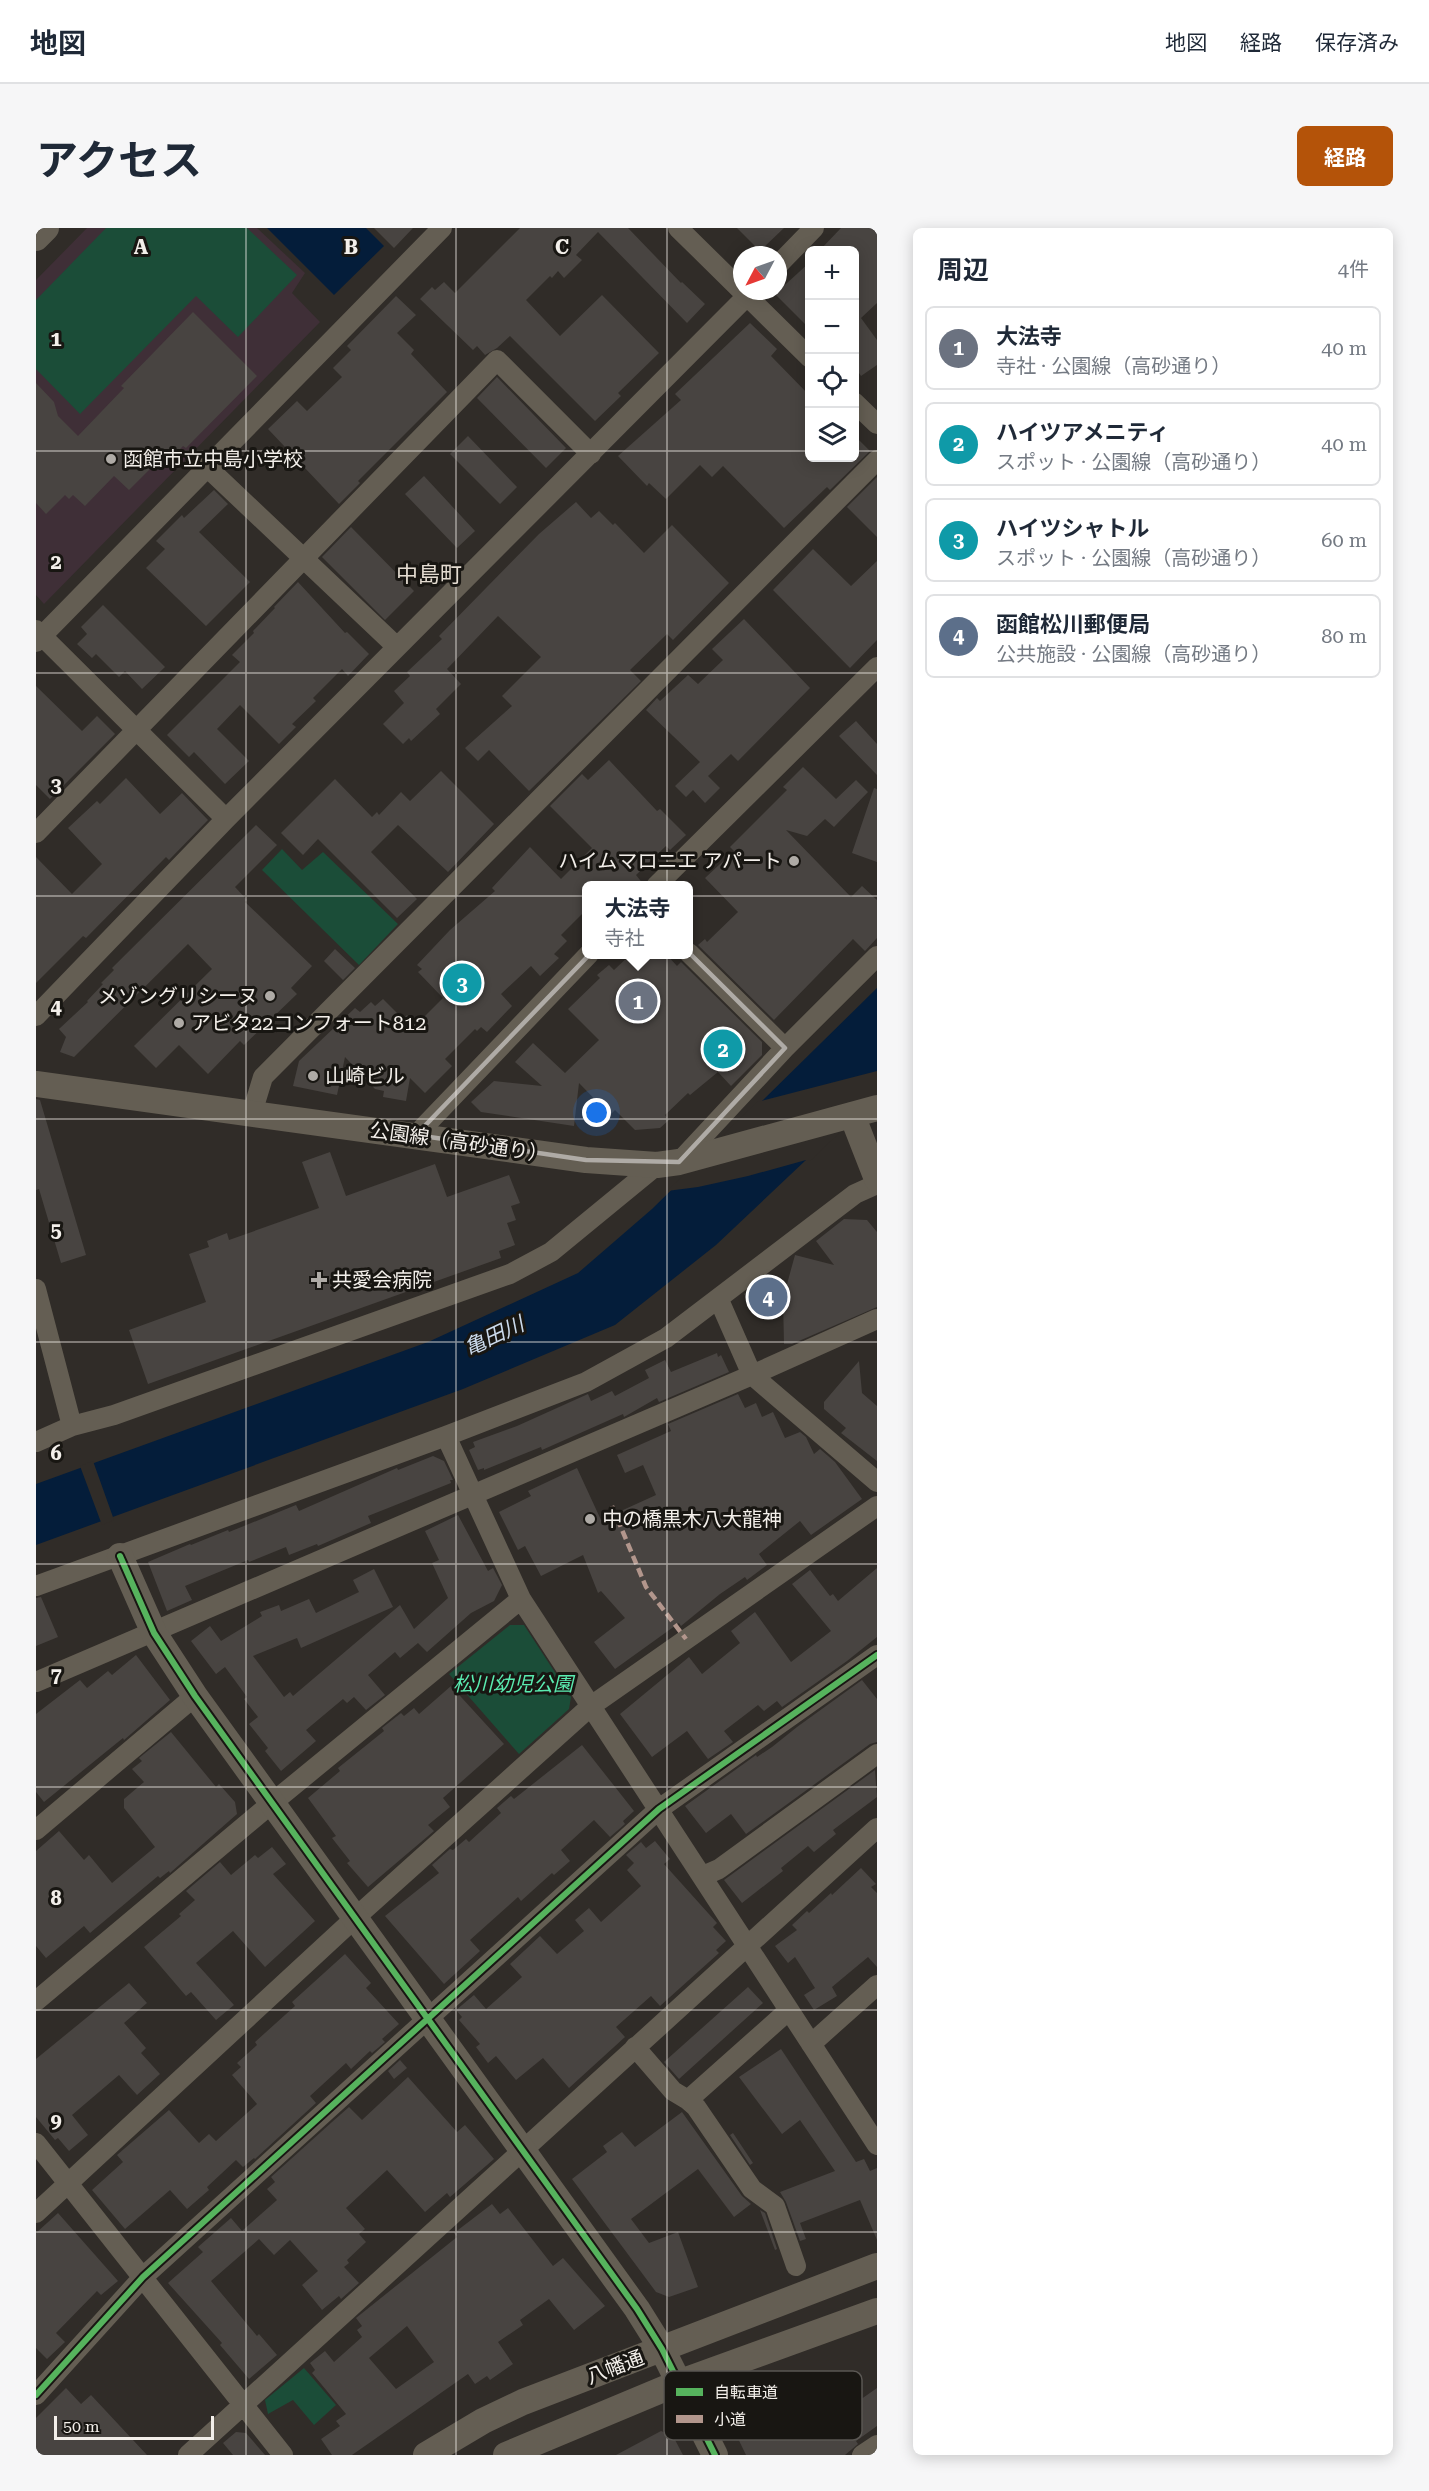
<!DOCTYPE html>
<html lang="ja">
<head>
<meta charset="utf-8">
<style>
	:root { --surface:#fff; --page:#f6f6f7; --text:#1f2937; --muted:#747a83; --line:#e0e1e3; --accent:#b45309 }
	body { margin:0; font-family:"Roboto Serif","Noto Sans JP",serif; background:var(--page); color:var(--text) }
	.controls { position:absolute; right:18px; top:18px; display:grid; overflow:hidden; border-radius:9px; box-shadow:0 3px 15px #0003 }
	.controls button { width:54px; height:54px; display:grid; place-items:center; padding:0; border:0; border-bottom:2px solid var(--line); background:var(--surface); color:var(--text); font:30px sans-serif }
	.compass { position:absolute; left:697px; top:18px; width:54px; height:54px; border-radius:50%; background:var(--surface); box-shadow:0 3px 15px #0003; rotate:229deg }
	.scale { position:absolute; left:18px; bottom:15px; width:160px; box-sizing:border-box; padding-left:6px; border:3px solid #f3efea; border-top:0; font-size:16px; line-height:21px; white-space:nowrap; color:#f3efea; -webkit-text-stroke:4px #181612; paint-order:stroke }
	.you { position:absolute; left:561px; top:885px; width:21px; height:21px; margin:-15px; border:4px solid #fff; border-radius:50%; background:#1a73e8; box-shadow:0 0 0 9px #1a73e833 }
	.badge { display:grid; place-items:center; width:39px; height:39px; border-radius:50%; background:var(--accent); color:#fff; font-size:20px; font-weight:700 }
	.pin { position:absolute; translate:-50% -50%; border:3px solid #fff; box-shadow:0 2px 6px #0006 }
	.popup { position:absolute; left:546px; top:653px; width:111px; height:78px; box-sizing:border-box; display:grid; place-content:center; border-radius:9px; background:var(--surface); filter:drop-shadow(0 2px 4px #0005); font-size:20px; white-space:nowrap; color:var(--muted) }
	.popup b { font-size:22px; color:var(--text) }
	.popup::after { content:''; position:absolute; left:50%; top:100%; margin-left:-12px; border:12px solid transparent; border-top-color:var(--surface) }
	.list { margin:0; padding:0; list-style:none }
	h2 { display:flex; justify-content:space-between; align-items:center; height:78px; margin:0; padding:0 24px; font-size:26px }
	h2 small { font-size:20px; font-weight:400; color:var(--muted) }
	.list li { display:grid; grid-template-columns:39px 1fr auto; gap:18px; align-items:center; box-sizing:border-box; height:84px; margin:0 12px 12px; padding:0 12px; border:2px solid var(--line); border-radius:9px }
	.list b { display:block; font-size:22px; white-space:nowrap }
	.list p { margin:0; font-size:20px; white-space:nowrap; color:var(--muted) }
	.list em { font-size:20px; font-style:normal; color:var(--muted) }
	.icon { flex:none; width:33px; height:33px; fill:none; stroke:currentColor; stroke-width:2; stroke-linecap:round; stroke-linejoin:round }
	.map { position:relative; flex:none; width:841px; height:2227px; overflow:hidden; border-radius:9px }
	header { display:flex; align-items:center; gap:36px; box-sizing:border-box; height:84px; padding:0 30px; background:var(--surface); border-bottom:2px solid var(--line) }
	header strong { font-size:28px }
	nav { display:flex; gap:33px; margin-inline-start:auto; font-size:21px }
	.intro { display:flex; align-items:center; justify-content:space-between; box-sizing:border-box; height:144px; padding:0 36px }
	h1 { margin:0; font-size:42px }
	.button { padding:15px 27px; border-radius:9px; background:var(--accent); color:#fff; font-size:21px; font-weight:700 }
	main { display:flex; gap:36px; padding:0 36px }
	aside { flex:1; background:var(--surface); border-radius:9px; box-shadow:0 3px 15px #0003 }
	.map>svg:first-child { display:block }
</style>
</head>
<body>
<header>
<strong>地図</strong>
<nav><a>地図</a><a>経路</a><a>保存済み</a></nav>
</header>
<div class="intro"><h1>アクセス</h1><a class="button">経路</a></div>
<main>
<div class="map">
<svg width="841" height="2227" viewBox="0 0 841 2227">
	<rect width="100%" height="100%" fill="#302c28"/>
	<!-- education -->
	<path fill="#3f2f37" d="M51 0H221L269 45 256 65 284 94 8 376 0 367V52Z"/>
	<!-- green -->
	<path fill="#1b4d38" d="M70 0H211L261 47 202 109 160 68 44 186 0 141V72Z
		M246 621 266 642 287 624 362 696 323 737 226 642Z
		M474 1397H488L535 1469 533 1481 483 1526 413 1446Z
		M268 2140 300 2177 278 2197 257 2172 232 2186 229 2172Z"/>
	<!-- water -->
	<path fill="#041d3a" d="M231 0H330L348 18 298 67Z
		M841 760V865L680 1017 579 1097 427 1161 0 1317V1256L392 1114 542 1045 616 981Z"/>
	<!-- pier -->
	<path fill="#302c28" d="M841 843V869L774 933 770 932 712 948 662 959 631 963 721 874Z
		M57 1233 78 1292 66 1297 44 1238Z"/>
	<!-- building -->
	<path fill="#484441" fill-rule="evenodd" d="M338 0H377L358 20Z
		M484 0H592L645 55 646 54 669 76 651 95 562 4 540 27 546 32 528 50 522 43 516 50 514 48 490 72 524 108 566 67 623 125 582 165 585 168 559 193 474 108 461 120 449 127 441 118 437 122 384 71 396 59 399 62 408 54 419 65Z
		M701 0H748L724 23Z
		M805 0H841V75L825 90 841 112V137L825 148 819 139V22H784Z
		M774 34V101L739 66Z
		M360 68 380 87 361 105 378 122 375 126 411 164 322 253 324 255 303 276 232 201 261 173 271 183 306 149 297 140 315 122 311 118Z
		M157 84 221 148 150 220 147 218 141 224 136 219 93 262 78 248 49 278 37 267 33 271 29 267 10 286 0 275V155L18 174 22 188 42 208 88 160 85 158Z
		M714 95 741 121 735 128 774 168V230H819V208L834 223 794 262 791 259 748 300 687 238 676 249 664 237 630 271 613 255 611 258 582 228 645 172 639 166Z
		M461 149 530 220 510 240 441 170Z
		M432 208 481 259 464 276 414 226Z
		M388 248 439 303 421 320 369 266Z
		M841 249V309L811 279Z
		M178 262 192 276 163 304 214 354 170 398 110 340 129 321 120 313 146 287 148 290Z
		M540 274 555 290 563 283 577 297 579 295 608 325 636 297 693 355 637 412 631 406 594 442 605 453 493 563 453 522 442 533 429 520 476 478 466 468 505 429 462 388 411 441 425 456 400 481 404 486 375 513 373 510 367 516 347 496 368 475 358 463 374 448 371 444 406 411 403 408 503 306Z
		M315 299 378 363 349 392 286 329Z
		M777 321 815 358 841 333V412L814 440 737 362Z
		M262 354 309 405 311 404 333 426 312 448 306 441 277 470 280 473 256 496 260 499 243 516 204 477 181 501 213 533 189 556 158 524 153 529 131 507 204 434 196 427 218 405 217 403 239 380 238 379Z
		M67 377 129 439 106 461 89 443 83 449 60 426 56 430 41 416 51 406 45 399Z
		M708 391 774 460 702 533 695 526 672 548 684 560 669 575 657 562 650 569 639 558 664 534 610 482 621 470 624 473 652 447 662 456 687 432 676 421Z
		M0 458 46 503 61 488 79 506 14 571 0 557Z
		M820 493 841 516V547L803 508Z
		M573 532 621 583 624 581 650 607 634 622 630 618 600 647 608 657H551V681L525 707 531 713 518 726 523 730 504 748 495 738 465 766 476 778 451 804 445 799 441 803 439 801 409 831 416 838 389 865 374 850 370 873 347 869 348 863 339 861 309 829 301 867 257 858 263 833 319 780 324 784 335 774 339 778 347 771 367 791 371 787 380 797 407 770 382 744 386 741 381 737 414 702 459 663 456 660 494 619 525 651 556 620 514 578 546 546 552 552Z
		M767 539 800 571 820 552 832 564 798 599 789 591 771 608 750 602 815 669 826 658 841 672V710L829 723 817 711 738 792 662 717 669 711 671 714 702 684 669 650 698 623 694 619 751 562 747 559Z
		M405 543 458 596 412 644 362 597 335 624 381 671 361 690 282 611 267 627 245 605 299 551 336 589 341 584 343 587 365 564 374 573Z
		M90 550 124 586 146 565 172 592 133 632 130 629 50 710 47 708 0 755V629L36 666 66 636 32 600 61 573 64 576Z
		M838 560 841 561V634L816 625Z
		M220 597 241 617 199 659 211 672 209 674 276 738 255 760 261 766 208 817 204 813 172 846 143 817 120 840 98 818 176 741 152 716 38 829 24 824 30 809 23 801 52 774 51 773 67 756 65 755 78 742 76 740Z
		M299 721 319 740 307 752 288 733Z
		M595 726H630L641 738 645 734 726 814V827L695 858 682 844 654 867 652 865 629 887 633 892 624 900 599 902 579 882 574 887 543 855 538 898 445 884 435 874 458 853 506 858 479 834 497 815 529 845 563 812 532 781 564 750 561 747 573 737 578 742Z
		M0 871 4 872 50 1027 25 1035 3 961 0 962Z
		M294 924 310 968 399 936 411 969 473 947 484 975 475 978 480 992 471 995 479 1017 463 1023 465 1030 112 1156 93 1102 170 1074 153 1026 173 1019 171 1013 191 1005 193 1012 283 980 266 934Z
		M808 991 831 992 841 1004V1079L756 1116H748L747 1071 722 1087 708 1066 736 1048 748 1067 759 1027 798 1037 780 1013Z
		M681 1125 682 1129 685 1127 693 1144 623 1174 621 1170 588 1189 587 1186 506 1222 505 1219 448 1242V1240L442 1242 433 1222 439 1219 437 1214 481 1198 552 1166 555 1173 576 1163 579 1168 613 1150 609 1142 629 1132 635 1144Z
		M823 1133 826 1165 841 1178V1233L805 1205 810 1200 788 1181V1174Z
		M702 1166 709 1180 720 1175 726 1189 737 1184 749 1210 764 1204 770 1209 778 1226 784 1221 799 1234 826 1271 775 1307 764 1293 723 1326 731 1337 711 1352 709 1349 684 1366 645 1398 643 1395 579 1441 558 1414 589 1390 565 1363 562 1365 547 1327 505 1348 489 1318 482 1322 463 1284 495 1268 492 1263 541 1240 565 1292 620 1267 607 1237 589 1245 581 1227 635 1203 632 1196Z
		M397 1228 408 1233 417 1252H414L415 1255 332 1288 335 1295 282 1318 281 1316 253 1327 250 1319 213 1334 212 1332 149 1358 156 1372 131 1383 112 1334 154 1316 155 1317 192 1302 193 1304 260 1277 263 1283 361 1240 362 1242Z
		M422 1287 452 1343 457 1340 466 1357 458 1373 435 1385 391 1424 382 1415 364 1430 359 1424 332 1447 349 1467 330 1482 318 1469 311 1475 307 1471 270 1502 280 1513 245 1543 229 1523 232 1520 213 1496 222 1489 208 1471 211 1469 189 1439 180 1446 155 1413 174 1398 185 1413 226 1388 224 1384 243 1377 245 1383 273 1371 280 1385 323 1364 317 1352 338 1341 357 1379 265 1420 261 1410 217 1428 248 1469 254 1464 257 1468 364 1377 378 1401 412 1370 396 1335 403 1332 389 1303Z
		M841 1340V1409L811 1433 746 1479 741 1473 728 1483 722 1477 688 1503 697 1514 672 1531 651 1503 616 1529 584 1486 653 1429 666 1446 704 1415 695 1403 719 1384 755 1434 795 1403 756 1356 774 1342 794 1368 797 1366 802 1373Z
		M5 1369 22 1409 0 1418V1370Z
		M100 1427 134 1472 88 1512 87 1510 8 1574 0 1564V1486L44 1452 51 1460 72 1443 76 1447Z
		M826 1452 841 1471V1514L834 1516 710 1606 695 1586 670 1605 649 1578 720 1527 721 1529 736 1519 761 1499Z
		M415 1458 468 1516 407 1570 414 1579 392 1597 398 1603 332 1659 311 1635 314 1633 296 1610 300 1608 272 1570 304 1543 302 1540 348 1503 346 1500 365 1485 368 1488 378 1480 383 1486Z
		M135 1504 180 1559 183 1556 199 1574 201 1586 134 1645 133 1643 124 1650 122 1648 54 1705 48 1698 10 1730 0 1718V1623L23 1603 48 1632 53 1627 76 1655 119 1619 88 1580V1571L108 1554 96 1541 106 1533 103 1530Z
		M546 1517 598 1583 587 1593 589 1596 574 1609 558 1592 525 1622 534 1633 518 1647 516 1645 485 1673 482 1669 434 1712 444 1723 408 1756 349 1688 403 1645 396 1637 414 1621 417 1622 430 1611 433 1614 465 1585 461 1580 475 1568 478 1571Z
		M839 1542 841 1569 797 1602 800 1606 778 1624 772 1618 745 1640 747 1643 706 1675 688 1652Z
		M619 1613 634 1631 628 1636 681 1695 677 1699 690 1713 680 1722 683 1725 624 1778 615 1768 580 1799 589 1809 533 1860 507 1830 480 1852 460 1828 452 1835 440 1819 444 1816 423 1792 426 1789 420 1782 438 1767 450 1781 486 1749 474 1736 504 1708 521 1726 548 1703 539 1692 553 1680 565 1694 605 1658 591 1642 598 1635 590 1627 605 1614 610 1620Z
		M236 1619 250 1636 237 1646 279 1693 229 1739 197 1703 160 1735 198 1777 180 1792 155 1764 150 1768 108 1719 145 1688 143 1686 159 1672 150 1663 184 1634 195 1647 219 1627 222 1630Z
		M825 1640 840 1656 835 1659 841 1665V1739L832 1729 796 1759 801 1768 778 1782 768 1767 779 1760 759 1729 752 1735 739 1718 761 1702 756 1697 771 1683 773 1685 795 1665 796 1667Z
		M309 1726 335 1755 330 1760 363 1796 346 1811 349 1814 336 1825 334 1823 315 1841 310 1835 274 1868 280 1875 219 1931 218 1930 207 1939 200 1932 171 1959 173 1962 151 1981 134 1962 89 2001 56 1962 87 1934 81 1927 133 1882 163 1915 173 1906 180 1913 221 1876 196 1847 205 1839 201 1835 221 1817 219 1814 259 1778 256 1774Z
		M93 1755 111 1775 88 1795 110 1820 105 1825 124 1846 101 1867 83 1847 36 1887 52 1907 33 1923 22 1910 19 1912 0 1889V1831Z
		M712 1759 727 1775 643 1851 628 1834Z
		M745 1821 820 1934 828 1931 834 1943 841 1940V2012L824 1972 764 1995 770 2011 764 2013 750 1974 744 1964 799 1943 764 1892 746 1906 703 1849Z
		M364 1832 371 1840 358 1851 352 1843Z
		M372 1849 421 1904 429 1897 458 1931 414 1969 411 1965 389 1984 351 1942 310 1980 329 2001 323 2006 330 2014 311 2032 313 2035 308 2039 323 2055 305 2071 303 2068 286 2082 266 2057 282 2043 254 2012 238 2027 223 2011 175 2053 221 2108 223 2106 241 2127 213 2151 184 2117 186 2115 132 2055 167 2024 162 2019 195 1990 206 2003 241 1972 231 1961 239 1954 235 1949 296 1894 313 1879 326 1892Z
		M646 1884 706 1968 715 1976 698 1989 662 1941 595 1991 613 2015 642 2004 662 2059 633 2069 620 2064 536 1951 571 1924 567 1918 586 1904 599 1919Z
		M697 1905 717 1935 714 1937 694 1907Z
		M456 1976 464 1986 472 1980 517 2038 527 2030 569 2078 538 2102 513 2071 484 2092 487 2097 462 2114 477 2136 454 2152 451 2148 439 2156 432 2146 316 2227H296L285 2211 304 2198 300 2193 310 2186 276 2145 279 2142 274 2135 289 2123 298 2134 326 2109 321 2102 326 2098 320 2090 421 2009 418 2005ZM371 2098 398 2134 360 2161 333 2130Z
		M724 1982 729 1985 741 2021 739 2022Z
		M22 1985 82 2053 65 2067 61 2063 20 2105 29 2114 11 2131 0 2120V2005Z
		M30 2160 45 2176 55 2167 111 2227H0V2190Z
		M841 2160V2198L820 2213 822 2216 809 2227H710L694 2194 695 2181 709 2174 711 2178 748 2164 758 2191 796 2162 811 2181Z
		M625 2203 637 2208 647 2227H580Z
		M200 2204 210 2205 229 2227H197L187 2215Z"/>
	<g fill="none" stroke-linecap="round" stroke-linejoin="round">
		<!-- minor -->
		<path stroke="#645e53" stroke-width="20" d="M642 0 706 63
			M742 37 778 0
			M706 63 774 130
			M818 174 841 196
			M171 239 361 419
			M0 402 190 591
			M0 414 406 0
			M0 605 461 132 555 226
			M620 658 841 439
			M653 725 749 820
			M0 788 190 591 716 63
			M216 885 227 849 841 232
			M380 907 553 726
			M643 934 749 820 841 728
			M0 1061 36 1198
			M683 1072 716 1147 841 1254
			M410 1208 485 1371 841 1917
			M0 1214 36 1198 78 1187 474 1046 515 1024 621 937
			M0 1358 410 1208 550 1154 630 1110 819 966 841 956
			M0 1454 716 1147 841 1091
			M0 1602 159 1468
			M667 1648 683 1641 841 1526
			M0 1773 236 1575 485 1371
			M753 1782 652 1872 660 1879 716 1961 739 1978 760 2038
			M775 1816 841 1757
			M599 1819 637 1863 652 1872
			M0 1915 247 2227
			M0 1985 319 1690 555 1478 841 1278
			M0 2167 107 2049 623 1581 841 1427
			M152 2227 841 1600
			M826 2227 841 2217"/>
		<!-- tertiary -->
		<path stroke="#645e53" stroke-width="26" d="M0 10 10 0
			M0 856 550 932 621 937 643 934 841 880
			M816 887 841 951
			M84 1328 118 1405 159 1468 601 2081 626 2121 679 2227
			M390 2227 447 2193 487 2174 841 2038
			M470 2227 642 2155 841 2083"/>
		<!-- quiet -->
		<path stroke="#b2968c" stroke-width="4.5" stroke-dasharray="9 4.5" stroke-linecap="butt" d="M576 1278 610 1359 650 1411"/>
		<defs>
			<path id="cycleway" d="M84 1328 118 1405 159 1468 601 2081 626 2121 679 2227
				M0 2167 107 2049 623 1581 841 1427"/>
		</defs>
		<!-- cycleway casing -->
		<use href="#cycleway" stroke="#181612" stroke-width="10"/>
		<!-- cycleway -->
		<use href="#cycleway" stroke="#56b35d" stroke-width="6"/>
	</g>
	<!-- marked area -->
	<path fill="none" stroke="#afaba6" stroke-width="4.5" stroke-linejoin="round" d="M603 675 749 820 643 934 550 932 380 907Z"/>
	<!-- grid -->
	<path fill="none" stroke="#f3efea" stroke-width="1.5" stroke-opacity="0.55" d="M210 0V2227M420 0V2227M631 0V2227M0 223H774M818 223H841M0 445H841M0 668H841M0 891H841M0 1114H841M0 1336H841M0 1559H841M0 1782H841M0 2004H841"/>
	<!-- markers -->
	<g fill="#afaba6" stroke="#181612" stroke-width="2">
		<circle cx="75" cy="231" r="6"/>
		<circle cx="758" cy="633" r="6"/>
		<circle cx="234" cy="768" r="6"/>
		<circle cx="143" cy="795" r="6"/>
		<circle cx="277" cy="848" r="6"/>
		<path d="M280 1043h6v6h6v6h-6v6h-6v-6h-6v-6h6z"/>
		<circle cx="554" cy="1291" r="6"/>
	</g>
	<g text-anchor="middle" dominant-baseline="central" stroke-width="6" stroke-linejoin="round" paint-order="stroke">
		<!-- poi labels -->
		<g font-size="20" fill="#f3efea" stroke="#181612" text-anchor="start">
			<text x="87" y="231">函館市立中島小学校</text>
			<text x="746" y="633" text-anchor="end">ハイムマロニエ アパート</text>
			<text x="222" y="768" text-anchor="end">メゾングリシーヌ</text>
			<text x="155" y="795">アビタ22コンフォート812</text>
			<text x="289" y="848">山崎ビル</text>
			<text x="296" y="1052">共愛会病院</text>
			<text x="566" y="1291">中の橋黒木八大龍神</text>
		</g>
		<!-- street labels -->
		<g font-size="20" fill="#f3efea" stroke="#181612">
			<text transform="translate(423 914) rotate(8)">公園線（高砂通り）</text>
			<text transform="translate(579 2139) rotate(-21)">八幡通</text>
		</g>
		<!-- park labels -->
		<g font-size="20" font-style="italic" fill="#5aebb0" stroke="#181612">
			<text x="477" y="1456">松川幼児公園</text>
		</g>
		<!-- water labels -->
		<g font-size="21" font-style="italic" fill="#cbdaec" stroke="#181612">
			<text transform="translate(458 1108) rotate(-25)">亀田川</text>
		</g>
		<!-- quarter labels -->
		<g font-size="22" fill="#e4dcd1" stroke="#181612">
			<text x="393" y="346">中島町</text>
		</g>
	</g>
	<!-- legend -->
	<rect x="628" y="2143" width="198" height="69" rx="9" fill="#181612" stroke="#5a5753" stroke-width="1.5"/>
	<rect x="640" y="2160" width="27" height="8" fill="#56b35d"/>
	<rect x="640" y="2187" width="27" height="8" fill="#b2968c"/>
	<g font-size="16" fill="#f3efea">
		<text x="678" y="2170">自転車道</text>
		<text x="678" y="2197">小道</text>
	</g>
	<g font-size="20" text-anchor="middle" font-weight="bold" fill="#f3efea" stroke="#181612" stroke-width="6" stroke-linejoin="round" paint-order="stroke">
		<text x="105" y="26">A</text>
		<text x="315" y="26">B</text>
		<text x="526" y="26">C</text>
		<text x="20" y="118">1</text>
		<text x="20" y="341">2</text>
		<text x="20" y="564">3</text>
		<text x="20" y="786">4</text>
		<text x="20" y="1009">5</text>
		<text x="20" y="1232">6</text>
		<text x="20" y="1454">7</text>
		<text x="20" y="1677">8</text>
		<text x="20" y="1900">9</text>
	</g>
</svg>
<div class="controls">
<button>+</button>
<button>−</button>
<button><svg class="icon" aria-label="locate" viewBox="0 0 24 24"><circle cx="12" cy="12" r="6"/><path d="M12 2v4M12 18v4M2 12h4M18 12h4"/></svg></button>
<button><svg class="icon" aria-label="layers" viewBox="0 0 24 24"><path d="M12 4l9 5-9 5-9-5zM3 14l9 5 9-5"/></svg></button>
</div>
<svg class="compass" viewBox="-18 -18 36 36"><path d="M0-13l5 13h-10z" fill="#e53935"/><path d="M0 13l5-13h-10z" fill="#747a83"/></svg>
<div class="scale">50 m</div>
<div class="you"></div>
<div class="pin badge" style="left:602px;top:773px;background:#6b7280">1</div>
<div class="popup"><b>大法寺</b>寺社</div>
<div class="pin badge" style="left:687px;top:821px;background:#0f9aa8">2</div>
<div class="pin badge" style="left:426px;top:755px;background:#0f9aa8">3</div>
<div class="pin badge" style="left:732px;top:1069px;background:#5c6f8a">4</div>
</div>
<aside>
<h2>周辺<small>4件</small></h2>
<ul class="list">
<li><span class="badge" style="background:#6b7280">1</span><div><b>大法寺</b><p>寺社 · 公園線（高砂通り）</p></div><em>40 m</em></li>
<li><span class="badge" style="background:#0f9aa8">2</span><div><b>ハイツアメニティ</b><p>スポット · 公園線（高砂通り）</p></div><em>40 m</em></li>
<li><span class="badge" style="background:#0f9aa8">3</span><div><b>ハイツシャトル</b><p>スポット · 公園線（高砂通り）</p></div><em>60 m</em></li>
<li><span class="badge" style="background:#5c6f8a">4</span><div><b>函館松川郵便局</b><p>公共施設 · 公園線（高砂通り）</p></div><em>80 m</em></li>
</ul>
</aside>
</main>
</body>
</html>
